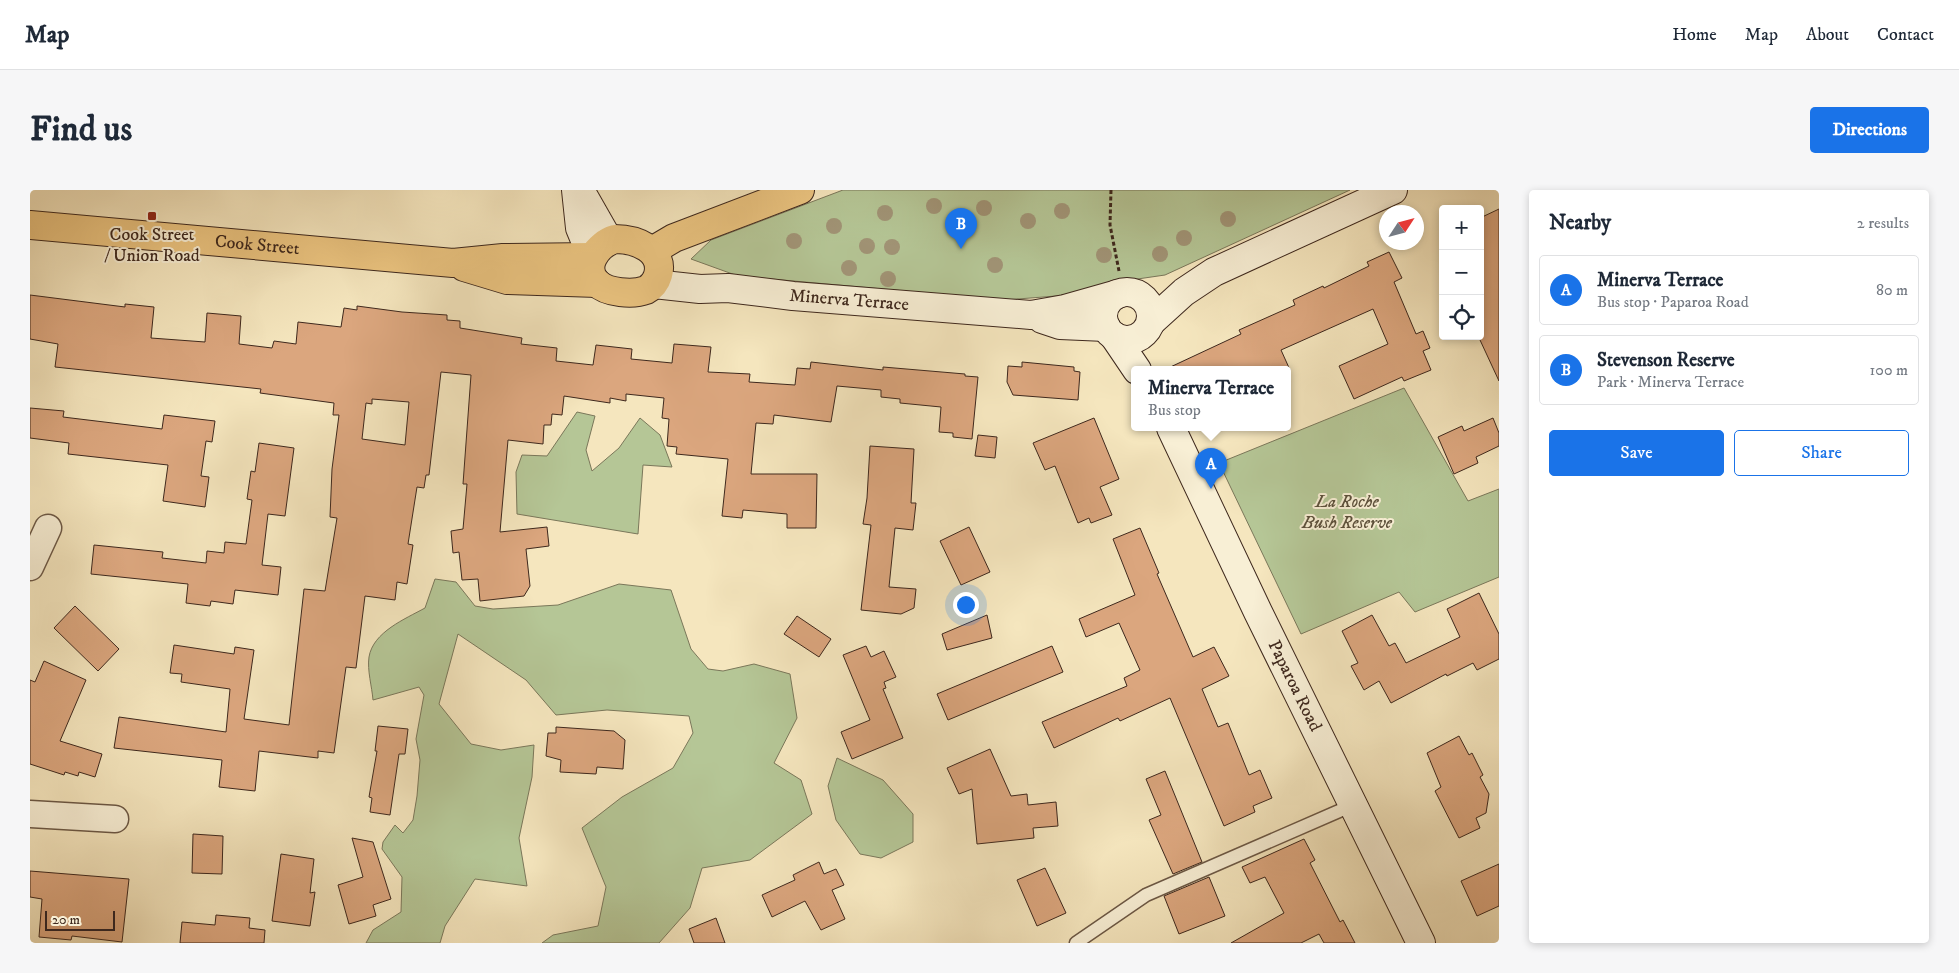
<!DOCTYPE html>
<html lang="en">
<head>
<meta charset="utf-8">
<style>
	:root { --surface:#fff; --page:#f6f6f7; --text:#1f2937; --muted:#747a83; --line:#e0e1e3; --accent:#1a73e8 }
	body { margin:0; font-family:"IM FELL DW Pica",serif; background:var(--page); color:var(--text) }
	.controls { position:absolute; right:15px; top:15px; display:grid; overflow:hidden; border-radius:5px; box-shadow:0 2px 8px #0003 }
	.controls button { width:45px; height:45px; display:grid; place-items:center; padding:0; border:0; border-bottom:1px solid var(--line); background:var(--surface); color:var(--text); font:25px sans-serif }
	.compass { position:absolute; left:1349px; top:15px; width:45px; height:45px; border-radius:50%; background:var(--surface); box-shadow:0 2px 8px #0003; rotate:54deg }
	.scale { position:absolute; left:15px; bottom:12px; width:70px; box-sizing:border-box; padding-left:5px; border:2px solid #3e281d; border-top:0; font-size:14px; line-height:18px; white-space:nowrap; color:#3e281d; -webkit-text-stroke:4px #f8efd5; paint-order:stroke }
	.you { position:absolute; left:935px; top:414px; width:18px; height:18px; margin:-12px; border:4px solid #fff; border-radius:50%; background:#1a73e8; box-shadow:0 0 0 8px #1a73e833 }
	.badge { display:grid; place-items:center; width:32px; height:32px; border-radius:50%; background:var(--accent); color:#fff; font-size:16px; font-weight:700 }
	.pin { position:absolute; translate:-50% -41px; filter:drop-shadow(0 1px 2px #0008) }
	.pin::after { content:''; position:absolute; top:26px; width:18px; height:15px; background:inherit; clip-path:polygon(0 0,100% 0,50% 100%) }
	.popup { position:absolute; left:1101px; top:176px; width:160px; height:65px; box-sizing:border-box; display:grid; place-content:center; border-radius:5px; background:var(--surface); filter:drop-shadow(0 1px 4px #0005); font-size:16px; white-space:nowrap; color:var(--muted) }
	.popup b { font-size:19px; color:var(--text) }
	.popup::after { content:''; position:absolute; left:50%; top:100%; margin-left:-10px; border:10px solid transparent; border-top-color:var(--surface) }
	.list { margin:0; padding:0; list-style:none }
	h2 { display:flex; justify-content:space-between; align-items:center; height:65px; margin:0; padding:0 20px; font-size:21px }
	h2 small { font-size:16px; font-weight:400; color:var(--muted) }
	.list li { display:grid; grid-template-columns:32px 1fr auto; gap:15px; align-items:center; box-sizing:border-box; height:70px; margin:0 10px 10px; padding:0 10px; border:1px solid var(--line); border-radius:5px }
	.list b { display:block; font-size:19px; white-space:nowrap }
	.list p { margin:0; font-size:16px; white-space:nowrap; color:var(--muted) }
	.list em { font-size:16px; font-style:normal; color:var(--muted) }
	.actions { display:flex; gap:10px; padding:15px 20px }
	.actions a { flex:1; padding:11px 0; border:1px solid var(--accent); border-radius:5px; text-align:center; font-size:18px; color:var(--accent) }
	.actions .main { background:var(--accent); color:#fff }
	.icon { flex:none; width:28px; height:28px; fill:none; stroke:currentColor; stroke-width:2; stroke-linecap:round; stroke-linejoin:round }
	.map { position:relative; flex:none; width:1469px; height:753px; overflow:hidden; border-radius:5px }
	header { display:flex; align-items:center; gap:30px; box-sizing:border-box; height:70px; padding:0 25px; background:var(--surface); border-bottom:1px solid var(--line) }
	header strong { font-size:24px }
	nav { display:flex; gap:28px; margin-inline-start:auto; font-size:18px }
	.intro { display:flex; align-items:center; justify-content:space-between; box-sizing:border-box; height:120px; padding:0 30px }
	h1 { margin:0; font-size:35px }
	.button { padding:12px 22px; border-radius:5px; background:var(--accent); color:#fff; font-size:18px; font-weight:700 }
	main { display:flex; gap:30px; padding:0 30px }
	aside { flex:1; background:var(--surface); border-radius:5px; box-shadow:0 2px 8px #0003 }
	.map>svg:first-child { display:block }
</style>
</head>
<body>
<header>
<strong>Map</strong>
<nav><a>Home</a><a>Map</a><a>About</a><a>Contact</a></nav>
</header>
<div class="intro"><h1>Find us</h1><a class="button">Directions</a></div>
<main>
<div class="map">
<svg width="1469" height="753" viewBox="0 0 1469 753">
	<rect width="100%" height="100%" fill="#f5e6be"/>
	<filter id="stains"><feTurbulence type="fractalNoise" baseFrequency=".004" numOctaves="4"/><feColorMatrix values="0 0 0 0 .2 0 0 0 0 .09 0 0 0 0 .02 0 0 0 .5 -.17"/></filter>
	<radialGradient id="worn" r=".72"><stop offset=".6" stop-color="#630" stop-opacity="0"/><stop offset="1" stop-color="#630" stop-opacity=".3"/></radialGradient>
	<!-- green -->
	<path fill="#b5c696" stroke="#7a775a" d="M813 0H1320L1135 85 1080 93 1049 102 1026 106 975 110 708 86 661 69 681 50Z
		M1374 198 1438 311 1469 299V387L1385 422 1369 402 1271 444 1189 273Z
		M547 222 565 226 556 260 562 281 589 258 610 228 630 245 642 277 613 275 608 344 487 324 486 282 492 265 517 266Z
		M405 389 426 392 445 416 463 419 528 415 589 394 641 400 661 459 678 479 693 481 724 474 760 484 767 528 744 573 771 590 782 624 720 670 672 678 660 718 629 753H512L523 745 568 736 576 697 552 638 592 607 643 578 663 543 659 526 577 520 526 525 496 490 428 444 409 514 441 554 471 560 504 555 502 587 489 648 497 696 445 689 415 736 410 753H336L343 740 371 722 372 687 352 659 353 652 365 635 373 643 383 630 387 606 390 570 386 549 394 505 389 497 343 510C342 497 337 480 339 467 343 442 375 429 395 418Z
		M807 568 853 590 883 624V652L851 668 830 664 806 630 798 596Z"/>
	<!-- building -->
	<path fill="#dba67e" stroke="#3e281d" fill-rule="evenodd" d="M1469 19V191L1450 150V28Z
		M1359 62 1372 88 1364 92 1386 144 1393 141 1400 158 1393 161 1401 180 1374 191 1372 187 1324 209 1309 176 1358 154 1343 119 1251 160 1260 180H1134L1211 144 1209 140 1265 115 1263 110 1293 96 1294 98 1339 76 1337 72Z
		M0 105 95 117V114L124 117 121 148 175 152 177 123 211 126 209 154 242 158 244 151 266 154 268 132 311 137 314 118 327 120V116L372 122 417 125V130L430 131V138L492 148 491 154 527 158 526 171 563 175 566 155 602 159 601 169 642 173 644 154 681 157 678 182 720 184 719 192 765 195 767 178 780 179 781 172 853 180V177L935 184V186L948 187 942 249 923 247V243L909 242 911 217 870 213V209L851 207V200L807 196 801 232 744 225 743 234 726 233 721 284H787L786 338H757V324L713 320 712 328 692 326 698 269 646 264 647 257 637 256 639 229 632 228 634 208 596 204V211L580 208V213L534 206 532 225 522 224 521 235H514L513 254 478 250 470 342 517 337 519 356 496 359 500 396 494 406 450 411 448 389 432 390 429 362 423 363 421 341 433 339 437 294H433L441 185 411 182 399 285H396L394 298 387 297 378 354 383 355 377 394 367 392 365 410 335 406 326 478 316 477 304 563 288 561V568L229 561 225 601 189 597 192 570 84 558 89 527 196 542 200 499 151 492 152 484 140 483 144 455 204 464 205 457 224 460 214 529 259 535 274 399 295 401 307 328 300 327 302 279 309 225H303L304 213 230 203 231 199 25 177 28 154 0 149ZM342 209 379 212 375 255 332 249 336 213 342 214Z
		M992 172 1044 177V181L1050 182 1048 210 983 205 977 192 978 176 992 177Z
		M0 218 34 221 33 227 132 239 134 225 185 231 182 252 176 251 171 286 179 287 175 317 133 311 138 275 38 264 39 253 0 248Z
		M1064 228 1089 289 1070 297 1082 325 1061 333 1059 328 1048 333 1025 276 1015 280 1003 253Z
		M1463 228 1469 243V256L1446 267 1448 273 1424 284 1408 247 1432 236 1434 241Z
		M948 245 967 247 965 268 945 266Z
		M229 253 264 258 255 326 238 324 232 375 251 377 248 405 205 400 203 414 181 411 180 416 156 413 158 394 61 384 64 355 133 362 132 368 176 373 177 361 194 363 195 352 216 354 222 310 217 309 221 281 225 282Z
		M840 256 884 259 881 313H886L883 340 865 338 859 397 886 399 884 418 871 424 831 420 841 335 833 334 837 308Z
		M939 337 960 382 931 395 910 351Z
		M1110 338 1129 383 1127 384 1163 467 1184 457 1199 486 1172 499 1188 537 1198 533 1219 585 1230 580 1242 608 1223 616 1225 622 1194 636 1140 508 1090 531 1088 528 1024 558 1012 532 1097 496 1094 488 1110 480 1089 433 1056 447 1049 429 1105 405 1083 349Z
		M1449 403 1469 444V469L1447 480 1443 473 1417 486 1416 484 1361 513 1349 491 1334 500 1321 476 1328 473 1312 441 1342 425 1359 456 1365 453 1376 473 1430 447 1417 419Z
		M45 416 89 459 68 481 24 438Z
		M957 425 962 448 917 460 912 444Z
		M767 426 801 449 789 467 754 444Z
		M836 456 841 467 854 461 866 487 854 492 856 498 853 499 873 548 822 569 811 542 840 530 813 465Z
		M1022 456 1033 482 918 530 907 504Z
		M14 471 56 490 30 551 72 564 65 587 49 582 48 586 35 582 34 585 0 574V490L5 492Z
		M348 536 378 539 375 564H369L360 625 340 622 342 608 339 607 347 561H345Z
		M526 537 584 541 595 550 593 579 567 577 566 584 530 582 531 570 516 566 518 543H526Z
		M1429 546 1439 565 1442 563 1453 585 1450 587 1459 604 1456 623 1446 628 1450 638 1429 648 1405 601 1411 597 1397 563Z
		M960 559 981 606 997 604 998 615 1026 612 1028 636 1003 638 1004 648 947 654 942 599 929 604 917 578Z
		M1135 581 1172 672 1143 684 1119 630 1131 625 1116 589Z
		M163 644 193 646 192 684 162 683Z
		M322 648 343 652 361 709 343 715 346 726 319 734 308 695 333 687Z
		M1274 649 1285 670 1280 673 1310 732 1313 730 1325 753H1294L1289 744 1271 753H1201L1254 723 1235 687 1220 693 1212 677Z
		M251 664 284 669 280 703 285 702 280 736 242 731Z
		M789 672 794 684 806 679 814 695 802 700 815 729 791 740 775 711 742 727 732 705 765 690 763 685Z
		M1469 674V716L1447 726 1431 691Z
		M1015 678 1036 723 1007 736 987 690Z
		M0 681 99 689 92 752 42 746 41 750 9 747 12 709 0 707Z
		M1179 687 1195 726 1149 744 1134 706Z
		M186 725 220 728 219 738 235 740 234 753H150L152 732 185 735Z
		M686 728 695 753H664L659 739Z"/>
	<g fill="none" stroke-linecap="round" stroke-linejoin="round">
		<defs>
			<path id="lane" d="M1046 753 1116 705 1323 615"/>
			<path id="street" d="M0 377 18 338
				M0 624 85 629"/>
			<g id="secondary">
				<path d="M546 0 550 38 562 67"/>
				<path d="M550 0 579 51"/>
				<path id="s1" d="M624 94 670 99 698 98 763 106 1001 125 1035 119 1088 104"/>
				<circle cx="1097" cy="126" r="24"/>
				<path d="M1012 129 1030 135 1076 137"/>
				<path d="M1121 132 1154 102 1184 82 1363 0"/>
				<path d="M1084 146 1107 180"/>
				<path id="s2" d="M1141 238 1228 422 1391 753"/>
			</g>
			<g id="primary">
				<path id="s3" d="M0 35 423 73 473 68 562 67"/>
				<path d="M585 49C606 49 635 60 628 85 626 92 622 97 616 100 603 105 577 103 567 93 550 77 568 54 585 49Z"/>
				<path d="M622 61 644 48 770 0"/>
				<path d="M434 77 477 90 567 93"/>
			</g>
		</defs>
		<!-- lane casing -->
		<use href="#lane" stroke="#6c5845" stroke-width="15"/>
		<!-- street casing -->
		<use href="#street" stroke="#6c5845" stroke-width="29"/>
		<!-- secondary casing -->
		<use href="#secondary" stroke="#3e281d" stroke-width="30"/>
		<!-- primary casing -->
		<use href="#primary" stroke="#3e281d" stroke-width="30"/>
		<!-- path -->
		<path stroke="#3e281d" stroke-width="3" stroke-dasharray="4 2.5" stroke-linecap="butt" d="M1081 0 1080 35 1089 81"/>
		<!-- lane -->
		<use href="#lane" stroke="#f8efd5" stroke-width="12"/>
		<!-- street -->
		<use href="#street" stroke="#f8efd5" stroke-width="26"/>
		<!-- secondary -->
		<use href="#secondary" stroke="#f8efd5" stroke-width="28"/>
		<!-- primary -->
		<use href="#primary" stroke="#eac37f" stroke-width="28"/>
	</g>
	<!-- trees -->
	<g fill="#a19476">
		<circle cx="904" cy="16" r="8"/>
		<circle cx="954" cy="18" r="8"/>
		<circle cx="1032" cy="21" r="8"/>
		<circle cx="855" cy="23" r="8"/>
		<circle cx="1198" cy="29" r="8"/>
		<circle cx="998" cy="31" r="8"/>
		<circle cx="804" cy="36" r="8"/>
		<circle cx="1154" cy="48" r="8"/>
		<circle cx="764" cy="51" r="8"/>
		<circle cx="837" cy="56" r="8"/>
		<circle cx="862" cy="57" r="8"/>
		<circle cx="1130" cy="64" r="8"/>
		<circle cx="1074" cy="65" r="8"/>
		<circle cx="965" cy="75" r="8"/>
		<circle cx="819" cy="78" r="8"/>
		<circle cx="858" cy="89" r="8"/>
	</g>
	<!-- markers -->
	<rect fill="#8f2418" stroke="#f8efd5" stroke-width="2" x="117" y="21" width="10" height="10" rx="2.5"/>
	<g text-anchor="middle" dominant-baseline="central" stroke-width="4" stroke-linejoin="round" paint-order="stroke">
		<!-- poi labels -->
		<g font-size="18" fill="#3e281d" stroke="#f8efd5">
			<text x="122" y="45">Cook Street<tspan x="122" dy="21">/ Union Road</tspan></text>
		</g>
		<!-- street labels -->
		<g font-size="18" fill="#3e281d" stroke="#f8efd5">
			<text stroke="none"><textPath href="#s3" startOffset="228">Cook Street</textPath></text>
			<text stroke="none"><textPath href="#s1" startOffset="196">Minerva Terrace</textPath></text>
			<text stroke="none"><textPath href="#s2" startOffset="286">Paparoa Road</textPath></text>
		</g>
		<!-- park labels -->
		<g font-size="18" font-style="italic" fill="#5c503b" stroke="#f8efd5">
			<text x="1317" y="312">La Roche<tspan x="1317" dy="21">Bush Reserve</tspan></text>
		</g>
	</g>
	<rect width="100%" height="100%" filter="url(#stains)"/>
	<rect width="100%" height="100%" fill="url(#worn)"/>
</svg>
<div class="controls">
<button>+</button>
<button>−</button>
<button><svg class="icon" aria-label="locate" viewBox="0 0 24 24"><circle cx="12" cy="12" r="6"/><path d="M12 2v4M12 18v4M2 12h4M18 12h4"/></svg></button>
</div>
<svg class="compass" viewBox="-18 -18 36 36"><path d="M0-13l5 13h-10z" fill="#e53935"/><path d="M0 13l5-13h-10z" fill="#747a83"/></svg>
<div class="scale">20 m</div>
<div class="you"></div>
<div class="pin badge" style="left:1181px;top:299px">A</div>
<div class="popup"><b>Minerva Terrace</b>Bus stop</div>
<div class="pin badge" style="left:931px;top:59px">B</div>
</div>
<aside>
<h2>Nearby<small>2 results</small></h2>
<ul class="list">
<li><span class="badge">A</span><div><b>Minerva Terrace</b><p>Bus stop · Paparoa Road</p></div><em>80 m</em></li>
<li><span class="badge">B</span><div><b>Stevenson Reserve</b><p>Park · Minerva Terrace</p></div><em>100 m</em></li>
</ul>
<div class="actions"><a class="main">Save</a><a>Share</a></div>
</aside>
</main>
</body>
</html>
